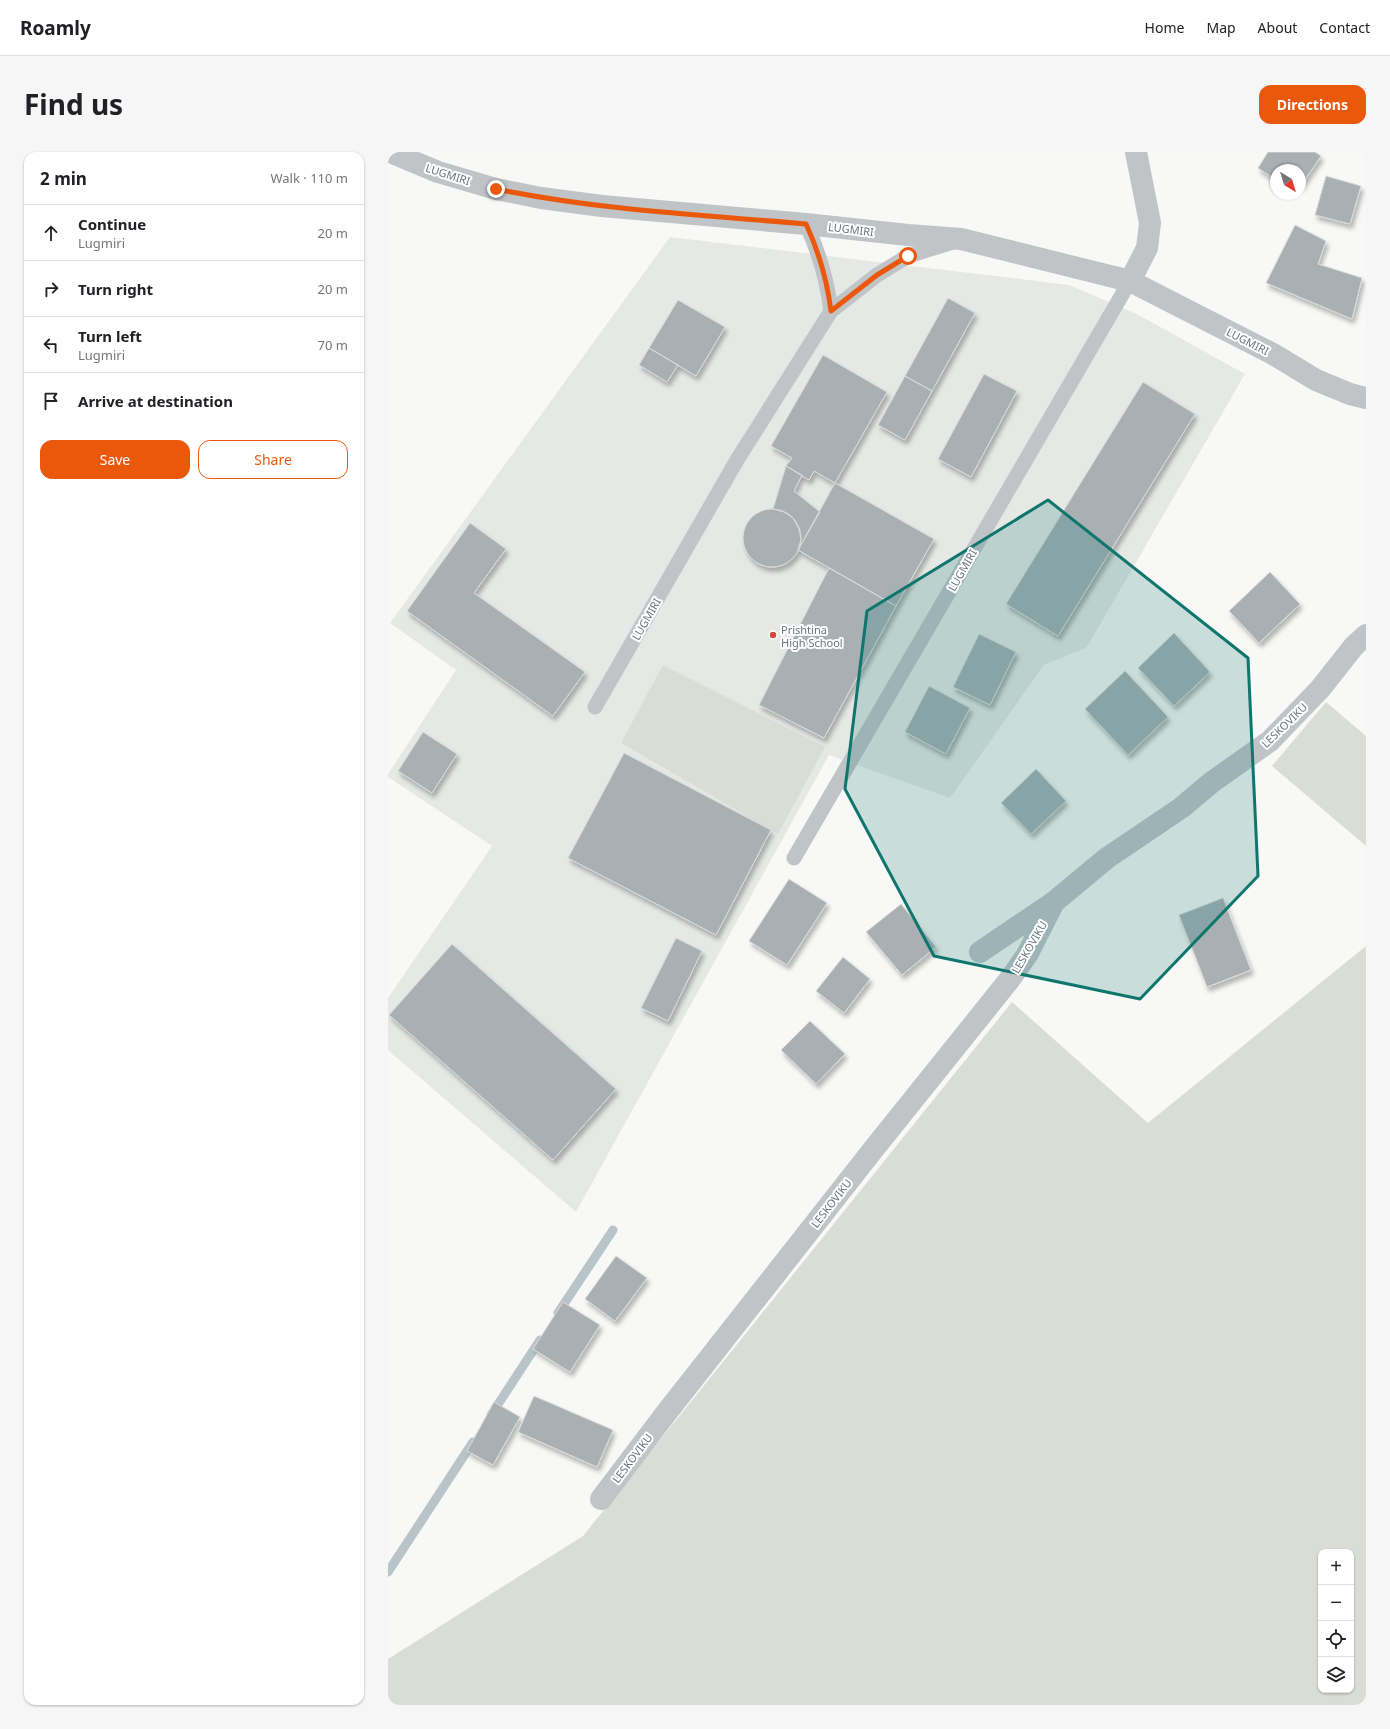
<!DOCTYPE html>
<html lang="en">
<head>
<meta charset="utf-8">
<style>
	:root { --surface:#fff; --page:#f6f6f6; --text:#202124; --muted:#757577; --line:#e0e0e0; --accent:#ea580c }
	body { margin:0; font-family:"Noto Sans",sans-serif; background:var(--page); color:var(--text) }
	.controls { position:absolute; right:12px; bottom:12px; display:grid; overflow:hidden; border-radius:8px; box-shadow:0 1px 3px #0004 }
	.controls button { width:36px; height:36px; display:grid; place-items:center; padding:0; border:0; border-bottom:1px solid var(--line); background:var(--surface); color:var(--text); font:20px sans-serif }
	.compass { position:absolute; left:882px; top:12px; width:36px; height:36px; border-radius:50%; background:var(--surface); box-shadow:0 1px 3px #0004; rotate:142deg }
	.stop { position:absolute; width:12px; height:12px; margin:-9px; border:3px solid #ea580c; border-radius:50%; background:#fff }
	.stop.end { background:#ea580c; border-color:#fff; box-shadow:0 1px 4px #0008 }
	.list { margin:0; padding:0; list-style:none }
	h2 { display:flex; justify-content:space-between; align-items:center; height:52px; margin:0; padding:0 16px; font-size:17px }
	h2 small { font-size:13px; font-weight:400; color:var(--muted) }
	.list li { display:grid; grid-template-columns:26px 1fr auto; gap:12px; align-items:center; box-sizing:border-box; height:56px; padding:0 16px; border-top:1px solid var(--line) }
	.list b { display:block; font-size:15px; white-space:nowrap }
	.list p { margin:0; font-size:13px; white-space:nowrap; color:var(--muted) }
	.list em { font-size:13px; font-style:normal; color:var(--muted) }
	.actions { display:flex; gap:8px; padding:12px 16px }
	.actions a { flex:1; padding:9px 0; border:1px solid var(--accent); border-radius:12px; text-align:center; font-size:14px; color:var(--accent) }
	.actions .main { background:var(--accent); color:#fff }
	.icon { flex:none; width:22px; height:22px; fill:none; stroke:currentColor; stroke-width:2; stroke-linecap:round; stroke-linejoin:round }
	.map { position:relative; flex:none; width:978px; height:1553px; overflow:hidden; border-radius:12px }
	header { display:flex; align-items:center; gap:24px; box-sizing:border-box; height:56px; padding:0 20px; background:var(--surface); border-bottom:1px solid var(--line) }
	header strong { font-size:19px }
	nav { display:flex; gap:22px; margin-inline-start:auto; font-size:14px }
	.intro { display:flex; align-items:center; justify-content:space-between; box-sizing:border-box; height:96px; padding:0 24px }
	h1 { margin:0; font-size:28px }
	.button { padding:10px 18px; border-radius:12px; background:var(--accent); color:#fff; font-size:14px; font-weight:700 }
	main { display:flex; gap:24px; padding:0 24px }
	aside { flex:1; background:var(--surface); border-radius:12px; box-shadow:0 1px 3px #0004 }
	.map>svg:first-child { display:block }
</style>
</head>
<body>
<header>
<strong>Roamly</strong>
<nav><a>Home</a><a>Map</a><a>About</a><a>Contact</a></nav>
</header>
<div class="intro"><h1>Find us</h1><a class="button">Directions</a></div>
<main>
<aside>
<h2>2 min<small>Walk · 110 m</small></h2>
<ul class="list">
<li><svg class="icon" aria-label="ahead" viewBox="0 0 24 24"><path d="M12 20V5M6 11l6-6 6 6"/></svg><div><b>Continue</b><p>Lugmiri</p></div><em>20 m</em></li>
<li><svg class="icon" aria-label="right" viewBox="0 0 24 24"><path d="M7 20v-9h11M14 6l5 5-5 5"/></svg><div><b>Turn right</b></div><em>20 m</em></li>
<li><svg class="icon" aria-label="left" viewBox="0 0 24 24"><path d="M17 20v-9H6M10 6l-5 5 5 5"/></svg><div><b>Turn left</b><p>Lugmiri</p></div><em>70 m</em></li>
<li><svg class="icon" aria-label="arrive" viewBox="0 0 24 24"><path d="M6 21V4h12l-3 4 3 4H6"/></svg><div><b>Arrive at destination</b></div></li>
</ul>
<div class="actions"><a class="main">Save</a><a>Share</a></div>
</aside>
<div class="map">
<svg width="978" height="1553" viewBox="0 0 978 1553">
	<defs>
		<filter id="shadow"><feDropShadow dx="2.5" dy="4.5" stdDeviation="2" flood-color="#0004"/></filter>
	</defs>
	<rect width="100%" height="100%" fill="#f8f8f6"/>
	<!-- built -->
	<path fill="#e6e8e6" d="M282 85 681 133 749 162 857 222 699 495 656 513 562 646 441 603 188 1060 0 898V846L104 694 0 625V622L68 518 2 471Z"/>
	<!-- green -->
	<path fill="#d9ddd5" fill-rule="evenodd" d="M275 513 437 595 390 682 233 591Z
		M938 550 978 584V694L884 614Z
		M978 794V1553H0V1507L195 1384 624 850 760 971ZM933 1400H963V1538H933Z"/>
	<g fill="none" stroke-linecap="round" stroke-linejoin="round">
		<!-- stream -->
		<path stroke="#b8c4c7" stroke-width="9" d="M170 1161 225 1078
			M103 1263 152 1188
			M0 1420 85 1290"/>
	</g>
	<!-- building -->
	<path fill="#a8b0b4" stroke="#dadad8" filter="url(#shadow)" d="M880 0H927L933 4 912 35V18H888V28L870 16Z
		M938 24 973 34 962 72 927 63Z
		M907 73 938 89 930 112 974 126 964 167 878 131Z
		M560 146 587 161 544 239 517 224Z
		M290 148 337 175 308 224 261 196Z
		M261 196 290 213 279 230 251 213Z
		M435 203 499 240 447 331 426 319 421 328 398 314 404 306 383 294Z
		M596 222 629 239 583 325 550 307Z
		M517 224 544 239 517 288 490 273Z
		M755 230 807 262 670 484 618 452Z
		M398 314 414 323 406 339 432 360 410 398 413 387 411 377 405 366 396 360 385 357Z
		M447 331 546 387 508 454 410 398Z
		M355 386a29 29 0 1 1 58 0a29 29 0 1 1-58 0Z
		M82 371 118 397 86 441 197 520 165 564 19 459Z
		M441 416 508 454 436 586 371 553Z
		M882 420 912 452 871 491 841 459Z
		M786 481 822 520 786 554 750 516Z
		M591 482 628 500 602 553 565 535Z
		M737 519 780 565 740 603 697 557Z
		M541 534 582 556 558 602 517 580Z
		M35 580 69 602 44 641 10 619Z
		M236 601 383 678 328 783 180 706Z
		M648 617 678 649 643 682 613 651Z
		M401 727 439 751 399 813 361 789Z
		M835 746 863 818 819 835 791 763Z
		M513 752 548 795 514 823 478 780Z
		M288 786 314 799 280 869 253 856Z
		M64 792 228 937 165 1008 1 863Z
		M455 805 482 827 456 861 428 839Z
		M422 869 457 902 428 932 393 898Z
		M228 1104 259 1126 227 1169 197 1147Z
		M175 1150 212 1173 182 1220 145 1197Z
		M146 1244 225 1278 209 1315 130 1280Z
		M106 1250 132 1265 105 1313 79 1299Z"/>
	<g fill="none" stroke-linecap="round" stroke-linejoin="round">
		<!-- service -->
		<path stroke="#c0c4c7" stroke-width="15" d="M418 72C431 100 439 128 443 159
			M207 555 349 308 443 159 489 123 520 104 565 90
			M406 706 742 129"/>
		<!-- minor -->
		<path stroke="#c0c4c7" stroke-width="22" d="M2 0 50 20 108 37 153 46 214 54 418 72 520 83 573 87 742 129 885 202 928 228 962 242 978 246
			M742 129 759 96 762 71 748 0
			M592 800 666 750 719 706 793 656 824 630 882 589 932 537 966 494 978 483
			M213 1347 279 1260 488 994 622 827 639 803 666 750"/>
	</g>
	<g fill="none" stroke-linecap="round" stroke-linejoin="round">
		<!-- route -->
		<path stroke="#ea580c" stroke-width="5" d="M108 37C210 58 314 63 418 72 431 100 439 128 443 159L489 123 520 104"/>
	</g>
	<!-- marked area -->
	<path fill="#0f766e" fill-opacity="0.2" stroke="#0f766e" stroke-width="3" stroke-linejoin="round" d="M660 348 860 506 870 724 752 847 546 804 457 637 479 459Z"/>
	<!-- markers -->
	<circle fill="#d44d3a" stroke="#fff" stroke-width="1.5" cx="385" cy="483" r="4"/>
	<g text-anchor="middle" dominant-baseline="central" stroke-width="4" stroke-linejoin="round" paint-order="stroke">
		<!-- street labels -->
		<g font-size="11" fill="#66767e" stroke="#fff">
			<text transform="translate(60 22) rotate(18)">LUGMIRI</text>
			<text transform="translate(463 77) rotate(7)">LUGMIRI</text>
			<text transform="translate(860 189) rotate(27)">LUGMIRI</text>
			<text transform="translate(574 418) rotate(-60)">LUGMIRI</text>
			<text transform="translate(258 467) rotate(-60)">LUGMIRI</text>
			<text transform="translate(896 573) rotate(-44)">LESKOVIKU</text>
			<text transform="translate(641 795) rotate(-60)">LESKOVIKU</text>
			<text transform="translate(443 1051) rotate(-52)">LESKOVIKU</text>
			<text transform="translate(244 1306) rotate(-53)">LESKOVIKU</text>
		</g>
		<!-- poi labels -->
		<g font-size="11" fill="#66767e" stroke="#fff" text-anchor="start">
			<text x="393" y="477">Prishtina<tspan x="393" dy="13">High School</tspan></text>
		</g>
	</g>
</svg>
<div class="controls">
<button>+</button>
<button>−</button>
<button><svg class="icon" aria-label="locate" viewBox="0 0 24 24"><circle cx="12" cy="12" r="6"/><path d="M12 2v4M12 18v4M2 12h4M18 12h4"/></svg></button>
<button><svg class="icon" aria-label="layers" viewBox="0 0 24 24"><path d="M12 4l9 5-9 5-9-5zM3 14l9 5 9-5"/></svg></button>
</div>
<svg class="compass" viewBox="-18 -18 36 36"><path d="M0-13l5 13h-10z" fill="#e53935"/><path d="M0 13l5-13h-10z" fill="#757577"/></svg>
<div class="stop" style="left:520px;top:104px"></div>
<div class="stop end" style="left:108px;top:37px"></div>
</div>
</main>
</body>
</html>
